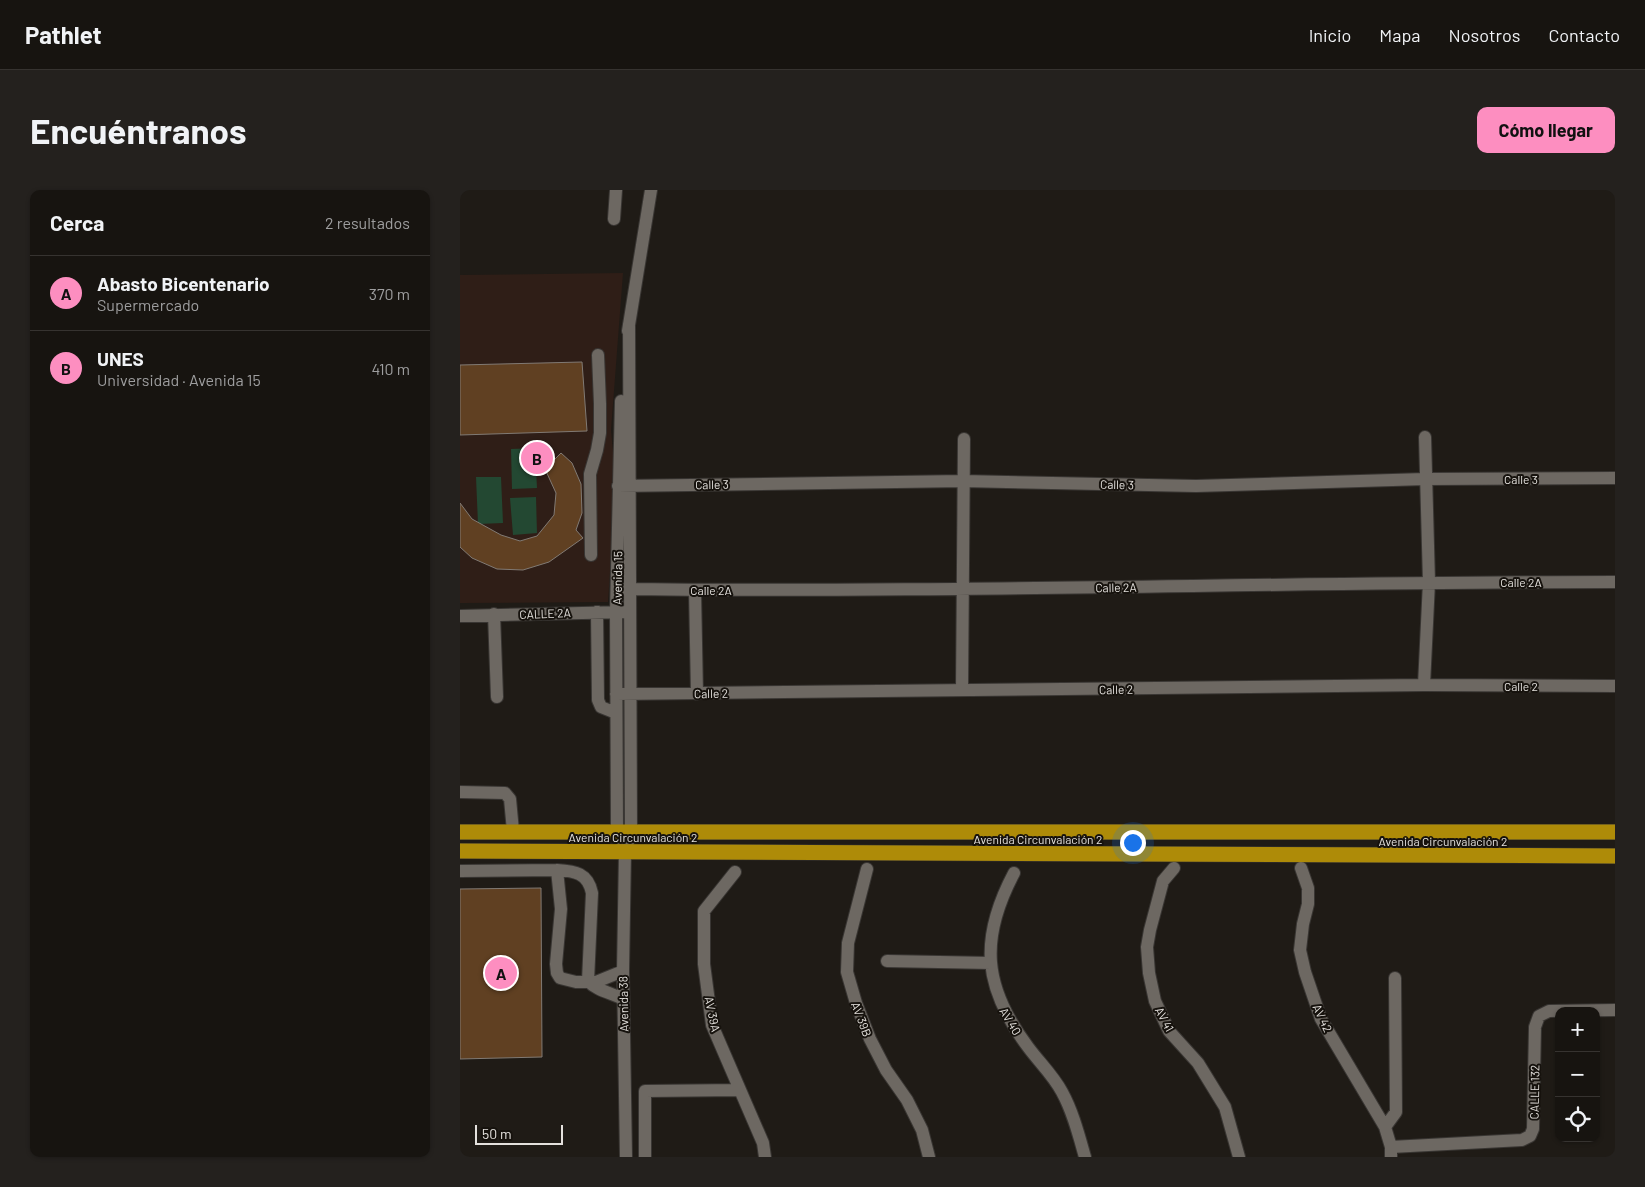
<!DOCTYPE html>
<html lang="es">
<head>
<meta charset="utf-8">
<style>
	:root { --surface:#171410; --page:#24211e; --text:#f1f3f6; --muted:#9e9e9f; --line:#363330; --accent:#fd8ec0 }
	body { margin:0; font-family:Barlow,sans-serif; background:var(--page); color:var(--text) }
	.controls { position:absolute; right:15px; bottom:15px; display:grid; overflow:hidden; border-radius:10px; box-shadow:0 1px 4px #0004 }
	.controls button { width:45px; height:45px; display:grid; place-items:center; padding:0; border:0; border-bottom:1px solid var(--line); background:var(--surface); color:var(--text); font:25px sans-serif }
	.scale { position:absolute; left:15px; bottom:12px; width:88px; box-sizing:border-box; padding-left:5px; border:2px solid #e4e1dd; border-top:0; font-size:14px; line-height:18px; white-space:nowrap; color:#e4e1dd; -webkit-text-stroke:4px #16120d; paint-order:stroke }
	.you { position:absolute; left:672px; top:652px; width:18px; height:18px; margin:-12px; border:4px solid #fff; border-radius:50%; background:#1a73e8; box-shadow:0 0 0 8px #1a73e833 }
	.badge { display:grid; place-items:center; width:32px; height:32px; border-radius:50%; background:var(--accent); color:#111; font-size:16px; font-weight:700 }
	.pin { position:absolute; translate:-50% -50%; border:2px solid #fff; box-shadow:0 1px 5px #0006 }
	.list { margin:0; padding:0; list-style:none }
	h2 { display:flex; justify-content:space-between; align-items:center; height:65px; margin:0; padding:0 20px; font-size:21px }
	h2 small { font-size:16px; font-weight:400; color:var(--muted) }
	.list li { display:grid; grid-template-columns:32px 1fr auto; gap:15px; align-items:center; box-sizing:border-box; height:75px; padding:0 20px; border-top:1px solid var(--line) }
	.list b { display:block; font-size:19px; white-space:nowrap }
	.list p { margin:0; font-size:16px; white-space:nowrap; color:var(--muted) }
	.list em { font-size:16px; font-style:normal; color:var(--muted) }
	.icon { flex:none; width:28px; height:28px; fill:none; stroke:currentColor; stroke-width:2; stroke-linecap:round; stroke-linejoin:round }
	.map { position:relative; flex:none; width:1155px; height:967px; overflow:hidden; border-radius:10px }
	header { display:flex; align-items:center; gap:30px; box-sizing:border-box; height:70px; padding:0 25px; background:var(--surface); border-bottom:1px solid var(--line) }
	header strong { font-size:24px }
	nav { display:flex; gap:28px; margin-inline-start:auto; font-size:18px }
	.intro { display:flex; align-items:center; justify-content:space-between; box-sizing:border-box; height:120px; padding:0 30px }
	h1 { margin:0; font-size:35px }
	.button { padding:12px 22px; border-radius:10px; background:var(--accent); color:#111; font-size:18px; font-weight:700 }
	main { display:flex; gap:30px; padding:0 30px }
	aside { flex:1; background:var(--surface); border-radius:10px; box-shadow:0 1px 4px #0004 }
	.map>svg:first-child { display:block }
</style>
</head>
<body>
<header>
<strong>Pathlet</strong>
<nav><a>Inicio</a><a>Mapa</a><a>Nosotros</a><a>Contacto</a></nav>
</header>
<div class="intro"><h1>Encuéntranos</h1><a class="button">Cómo llegar</a></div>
<main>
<aside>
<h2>Cerca<small>2 resultados</small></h2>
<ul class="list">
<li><span class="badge">A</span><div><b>Abasto Bicentenario</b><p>Supermercado</p></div><em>370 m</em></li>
<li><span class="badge">B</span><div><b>UNES</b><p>Universidad · Avenida 15</p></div><em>410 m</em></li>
</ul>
</aside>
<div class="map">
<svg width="1155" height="967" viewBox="0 0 1155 967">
	<rect width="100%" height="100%" fill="#1f1b16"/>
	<!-- education -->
	<path fill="#2f1e17" d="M163 83 151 240 156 295 148 412 0 413V85Z"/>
	<!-- green -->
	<path fill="#234832" d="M75 258 77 298 52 299 51 259Z
		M16 287H41L43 333 18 334Z
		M76 307 77 343 53 345 50 308Z"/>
	<!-- building -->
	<path fill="#604022" stroke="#817a74" d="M122 172 127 241 0 245V175Z
		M101 263 112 273 121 294 122 323 116 340 123 348 89 372 63 380 37 379 12 368 0 357V313L12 329 41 345 60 351 77 346 94 325 96 303 85 279Z
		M81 698 82 867 0 869V699Z"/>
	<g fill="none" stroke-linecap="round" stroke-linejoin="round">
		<defs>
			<path id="minor" d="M154 29 156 0
				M168 141 191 0
				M158 296 503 291 736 296 965 289 1155 288
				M131 365 130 284 137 260 140 243V214L138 165
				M157 399C490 403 822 392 1155 392
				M235 401 237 504
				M137 422 138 510 141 517 156 523
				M34 424 37 507
				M0 426 165 422
				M964 495 969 392 965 247
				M502 500 504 249
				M156 504 964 495 1155 496
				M0 602 45 603 50 609 53 641
				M160 650 157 642 156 422 161 211
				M714 678 703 691 690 740 687 757 689 783 695 811 709 841 738 873 765 917 779 967
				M841 678 848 698V714L843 734 840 760 845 782 861 829 925 937 931 957V967
				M407 679 388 753 387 782 396 813 410 849 426 880 447 910 462 940 469 967
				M97 680 101 719 96 774 97 783 100 788 116 792H136L163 781
				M0 681 97 680C115 681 128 683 132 703L128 791C137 801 152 803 163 809
				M275 682 244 721V774L252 835 303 953 305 967
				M554 683C519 749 523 797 568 857 579 872 593 885 602 902 613 922 619 946 625 967
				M427 771 531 773
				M925 937 936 922 935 788
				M931 957 1062 950 1070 946 1073 939 1075 837 1079 826 1089 821 1155 820
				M166 967 163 781 165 662 171 642 169 134
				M185 967V901L280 900"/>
			<path id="highway" d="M0 642H1155
				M0 661 1155 666"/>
		</defs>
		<!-- minor casing -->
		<use href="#minor" stroke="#393633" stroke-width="14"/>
		<!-- highway casing -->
		<use href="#highway" stroke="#393633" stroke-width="16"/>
		<!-- minor -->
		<use href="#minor" stroke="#6d6862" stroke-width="12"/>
		<!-- highway -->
		<use href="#highway" stroke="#ae8b08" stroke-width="15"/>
	</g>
	<g text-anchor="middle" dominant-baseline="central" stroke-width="4" stroke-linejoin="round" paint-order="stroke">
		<!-- street labels -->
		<g font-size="12" fill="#e4e1dd" stroke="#16120d">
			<text x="1061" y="289">Calle 3</text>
			<text transform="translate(252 294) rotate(-1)">Calle 3</text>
			<text transform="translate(657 294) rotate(1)">Calle 3</text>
			<text transform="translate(157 388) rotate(-89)">Avenida 15</text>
			<text x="1061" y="392">Calle 2A</text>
			<text transform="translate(656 397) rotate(-1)">Calle 2A</text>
			<text x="251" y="400">Calle 2A</text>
			<text transform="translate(85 423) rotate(-2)">CALLE 2A</text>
			<text x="1061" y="496">Calle 2</text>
			<text transform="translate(656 499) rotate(-1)">Calle 2</text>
			<text transform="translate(251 503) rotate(-1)">Calle 2</text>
			<text x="173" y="647">Avenida Circunvalación 2</text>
			<text x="578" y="649">Avenida Circunvalación 2</text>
			<text x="983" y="651">Avenida Circunvalación 2</text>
			<text transform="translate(163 814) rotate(-91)">Avenida 38</text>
			<text transform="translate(253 824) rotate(78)">AV 39A</text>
			<text transform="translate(863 828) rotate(65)">AV 42</text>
			<text transform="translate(402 829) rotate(69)">AV 39B</text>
			<text transform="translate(705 829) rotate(62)">AV 41</text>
			<text transform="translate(551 831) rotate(59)">AV 40</text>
			<text transform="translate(1074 902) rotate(-89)">CALLE 132</text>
		</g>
	</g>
</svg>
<div class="controls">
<button>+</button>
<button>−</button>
<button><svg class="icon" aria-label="locate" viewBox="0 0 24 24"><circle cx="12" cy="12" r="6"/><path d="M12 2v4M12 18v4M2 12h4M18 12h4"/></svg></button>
</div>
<div class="scale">50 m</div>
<div class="you"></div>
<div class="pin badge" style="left:41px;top:783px">A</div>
<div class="pin badge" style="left:77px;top:268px">B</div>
</div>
</main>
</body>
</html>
